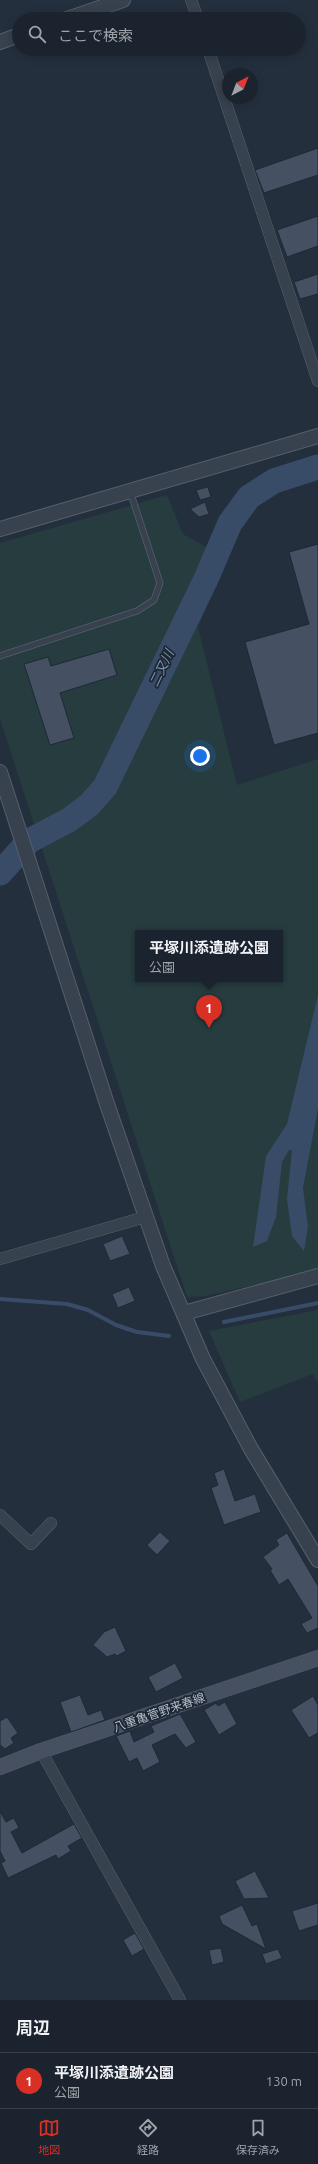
<!DOCTYPE html>
<html lang="ja">
<head>
<meta charset="utf-8">
<style>
	:root { --surface:#1b232e; --page:#242b36; --text:#f1f3f6; --muted:#a0a4aa; --line:#39404a; --accent:#d93025 }
	body { margin:0; font-family:Ubuntu,"Noto Sans JP",sans-serif; background:var(--page); color:var(--text) }
	.compass { position:absolute; left:222px; top:68px; width:36px; height:36px; border-radius:50%; background:var(--surface); box-shadow:0 2px 10px #0003; rotate:42deg }
	.you { position:absolute; left:200px; top:756px; width:14px; height:14px; margin:-10px; border:3px solid #fff; border-radius:50%; background:#1a73e8; box-shadow:0 0 0 6px #1a73e833 }
	.badge { display:grid; place-items:center; width:26px; height:26px; border-radius:50%; background:var(--accent); color:#fff; font-size:13px; font-weight:700 }
	.pin { position:absolute; translate:-50% -33px; filter:drop-shadow(0 1px 2px #0008) }
	.pin::after { content:''; position:absolute; top:21px; width:14px; height:12px; background:inherit; clip-path:polygon(0 0,100% 0,50% 100%) }
	.popup { position:absolute; left:135px; top:930px; width:148px; height:52px; box-sizing:border-box; display:grid; place-content:center; border-radius:0px; background:var(--surface); filter:drop-shadow(0 1px 3px #0005); font-size:13px; white-space:nowrap; color:var(--muted) }
	.popup b { font-size:15px; color:var(--text) }
	.popup::after { content:''; position:absolute; left:50%; top:100%; margin-left:-8px; border:8px solid transparent; border-top-color:var(--surface) }
	.list { margin:0; padding:0; list-style:none }
	h2 { display:flex; justify-content:space-between; align-items:center; height:52px; margin:0; padding:0 16px; font-size:17px }
	h2 small { font-size:13px; font-weight:400; color:var(--muted) }
	.list li { display:grid; grid-template-columns:26px 1fr auto; gap:12px; align-items:center; box-sizing:border-box; height:56px; padding:0 16px; border-top:1px solid var(--line) }
	.list b { display:block; font-size:15px; white-space:nowrap }
	.list p { margin:0; font-size:13px; white-space:nowrap; color:var(--muted) }
	.list em { font-size:13px; font-style:normal; color:var(--muted) }
	.icon { flex:none; width:22px; height:22px; fill:none; stroke:currentColor; stroke-width:2; stroke-linecap:round; stroke-linejoin:round }
	.map { position:relative; flex:none; width:318px; height:2000px; overflow:hidden }
	.search { position:absolute; background:var(--surface); box-shadow:0 2px 10px #0003; left:12px; right:12px; top:12px; height:44px; display:flex; align-items:center; gap:10px; box-sizing:border-box; padding:0 14px; border-radius:22px; color:var(--muted); font-size:15px }
	.sheet { height:108px; background:var(--surface) }
	nav { display:flex; justify-content:space-around; align-items:center; box-sizing:border-box; height:56px; border-top:1px solid var(--line); background:var(--surface); font-size:11px; color:var(--muted) }
	nav a { display:grid; justify-items:center; gap:2px }
	nav .on { color:var(--accent) }
	.map>svg:first-child { display:block }
</style>
</head>
<body>
<div class="map">
<svg width="318" height="2000" viewBox="0 0 318 2000">
	<rect width="100%" height="100%" fill="#242f3e"/>
	<!-- green -->
	<path fill="#263c3f" fill-rule="evenodd" d="M167 495 183 534 227 559 198 627 237 785 318 759V1271L206 1296 187 1297 0 719V543ZM138 933H280V979H138Z
		M318 1310V1383L313 1374 240 1402 209 1331Z"/>
	<!-- water -->
	<path fill="#394c67" d="M318 995V1108L303 1188 308 1227 304 1251 292 1236 287 1199 292 1150H289L282 1162 276 1217 267 1241 253 1247 266 1156 287 1124Z"/>
	<g fill="none" stroke-linecap="round" stroke-linejoin="round">
		<!-- stream -->
		<path stroke="#394c67" stroke-width="4" d="M0 1299 67 1304 88 1310 116 1325 137 1332 169 1336
			M224 1322 318 1303"/>
		<!-- river -->
		<path stroke="#394c67" stroke-width="25" d="M0 873 29 841 69 820 89 805 105 787 206 579 230 523 249 497 274 481 318 467"/>
	</g>
	<!-- building -->
	<path fill="#455162" stroke="#1f2835" d="M318 148V175L264 193 255 170Z
		M318 216V246L287 257 277 230Z
		M318 274V294L300 299 294 282Z
		M208 487 211 497 200 500 196 490Z
		M205 502 209 514 199 517 190 509Z
		M318 544V733L274 745 245 642 309 624 289 552Z
		M109 649 117 675 60 693 74 738 50 745 24 664 48 657 51 666Z
		M122 1236 130 1254 110 1261 103 1244Z
		M129 1287 135 1301 118 1308 112 1294Z
		M224 1469 235 1501 255 1494 261 1512 224 1525 211 1488 218 1485 214 1473Z
		M160 1532 170 1541 157 1555 147 1545Z
		M287 1533 318 1586V1628L307 1633 301 1624 312 1618 288 1579 279 1585 270 1570 272 1569 263 1557 279 1545 276 1540Z
		M115 1627 126 1651 117 1656 115 1654 107 1657 93 1645 104 1632Z
		M175 1663 183 1678 156 1692 148 1677Z
		M80 1695 88 1715 101 1710 105 1720 71 1732 60 1702Z
		M313 1696 318 1705V1733L309 1738 291 1710Z
		M225 1702 237 1724 219 1735 204 1710 216 1703 218 1706Z
		M180 1714 196 1742 186 1748 175 1734 152 1745 160 1762 143 1771 137 1758 129 1762 116 1736 130 1731 134 1742 154 1732 151 1726Z
		M7 1717 18 1733 11 1738 14 1743 5 1749 0 1745V1721Z
		M0 1811 6 1822 14 1818 19 1828 11 1832 22 1853 74 1824 82 1838 68 1846 71 1851 58 1859 56 1855 8 1878 1 1863 5 1861 0 1851Z
		M255 1871 269 1898 244 1899 235 1881Z
		M318 1903V1925L299 1931 292 1911Z
		M242 1905 252 1926 257 1924 266 1949 222 1924 219 1916Z
		M135 1933 144 1949 132 1956 123 1940Z
		M221 1948 224 1962 212 1965 209 1950Z
		M278 1949 282 1958 266 1964 262 1954Z"/>
	<g fill="none" stroke-linecap="round" stroke-linejoin="round">
		<defs>
			<path id="service" d="M0 656 137 611 154 600 160 583 130 491"/>
			<path id="minor" d="M191 0 198 19
				M208 49 318 381
				M0 1259 145 1217
				M0 1515 31 1544 51 1523
				M41 1751 180 2000"/>
			<path id="tertiary" d="M67 19 123 0
				M0 42 19 35
				M0 529 318 436
				M0 772 107 1104 163 1266 203 1359 251 1449 318 1560
				M184 1313 318 1276"/>
			<path id="secondary" d="M0 1767 41 1751 318 1658"/>
		</defs>
		<!-- service casing -->
		<use href="#service" stroke="#565f6c" stroke-width="7"/>
		<!-- minor casing -->
		<use href="#minor" stroke="#565f6c" stroke-width="12"/>
		<!-- tertiary casing -->
		<use href="#tertiary" stroke="#565f6c" stroke-width="16"/>
		<!-- secondary casing -->
		<use href="#secondary" stroke="#565f6c" stroke-width="16"/>
		<!-- service -->
		<use href="#service" stroke="#38414e" stroke-width="5.5"/>
		<!-- minor -->
		<use href="#minor" stroke="#38414e" stroke-width="11"/>
		<!-- tertiary -->
		<use href="#tertiary" stroke="#38414e" stroke-width="14"/>
		<!-- secondary -->
		<use href="#secondary" stroke="#465061" stroke-width="15"/>
	</g>
	<g text-anchor="middle" dominant-baseline="central" stroke-width="3.5" stroke-linejoin="round" paint-order="stroke">
		<!-- street labels -->
		<g font-size="12" fill="#b4bcc9" stroke="#1d2633">
			<text transform="translate(159 1712) rotate(-19)">八重亀菅野来春線</text>
		</g>
		<!-- water labels -->
		<g font-size="13" font-style="italic" fill="#7c92b1" stroke="#1d2633">
			<text transform="translate(161 668) rotate(-64)">二又川</text>
		</g>
	</g>
</svg>
<svg class="compass" viewBox="-18 -18 36 36"><path d="M0-13l5 13h-10z" fill="#e53935"/><path d="M0 13l5-13h-10z" fill="#a0a4aa"/></svg>
<div class="you"></div>
<div class="pin badge" style="left:209px;top:1028px">1</div>
<div class="popup"><b>平塚川添遺跡公園</b>公園</div>
<div class="search"><svg class="icon" aria-label="search" viewBox="0 0 24 24"><circle cx="10" cy="10" r="6"/><path d="M15 15l6 6"/></svg>ここで検索</div>
</div>
<section class="sheet">
<h2>周辺<small></small></h2>
<ul class="list">
<li><span class="badge">1</span><div><b>平塚川添遺跡公園</b><p>公園</p></div><em>130 m</em></li>
</ul>
</section>
<nav>
<a class="on"><svg class="icon" aria-label="map" viewBox="0 0 24 24"><path d="M3 6l6-2 6 2 6-2v14l-6 2-6-2-6 2zM9 4v14M15 6v14"/></svg>地図</a>
<a><svg class="icon" aria-label="directions" viewBox="0 0 24 24"><path d="M12 3l9 9-9 9-9-9zM9 14v-3h6M13 9l2 2-2 2"/></svg>経路</a>
<a><svg class="icon" aria-label="saved" viewBox="0 0 24 24"><path d="M7 4h10v16l-5-4-5 4z"/></svg>保存済み</a>
</nav>
</body>
</html>
